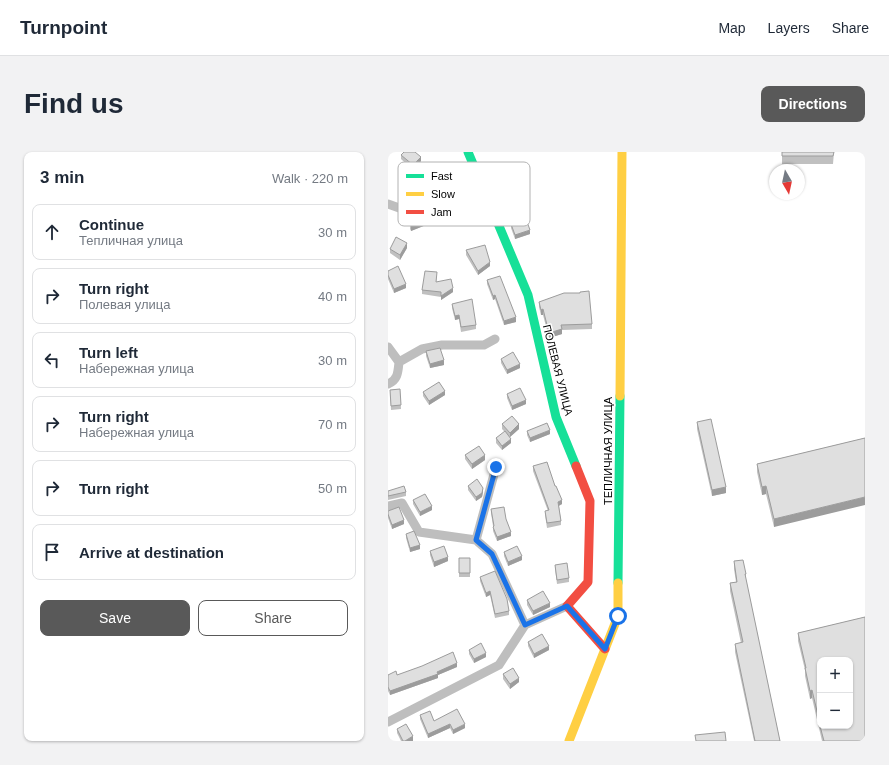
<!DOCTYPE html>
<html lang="en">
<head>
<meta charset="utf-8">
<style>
	:root { --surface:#fff; --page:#f2f2f3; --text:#1f2937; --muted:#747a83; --line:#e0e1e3; --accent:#595959 }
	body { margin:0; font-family:Helvetica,sans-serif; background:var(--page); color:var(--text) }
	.controls { position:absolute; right:12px; bottom:12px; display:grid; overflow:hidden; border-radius:8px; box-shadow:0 1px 3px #0004 }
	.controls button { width:36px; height:36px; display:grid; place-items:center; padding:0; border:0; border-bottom:1px solid var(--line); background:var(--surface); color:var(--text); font:20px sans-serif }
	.compass { position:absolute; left:381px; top:12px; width:36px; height:36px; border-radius:50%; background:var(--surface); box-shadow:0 1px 3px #0004; rotate:171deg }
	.stop { position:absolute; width:12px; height:12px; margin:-9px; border:3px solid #1a73e8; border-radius:50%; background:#fff }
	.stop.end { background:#1a73e8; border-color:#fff; box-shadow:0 1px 4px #0008 }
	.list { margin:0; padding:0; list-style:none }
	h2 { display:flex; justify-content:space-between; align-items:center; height:52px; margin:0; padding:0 16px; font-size:17px }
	h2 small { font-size:13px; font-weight:400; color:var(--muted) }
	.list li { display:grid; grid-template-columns:26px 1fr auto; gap:12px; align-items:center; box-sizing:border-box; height:56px; margin:0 8px 8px; padding:0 8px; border:1px solid var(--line); border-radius:8px }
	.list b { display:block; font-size:15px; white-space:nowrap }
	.list p { margin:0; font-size:13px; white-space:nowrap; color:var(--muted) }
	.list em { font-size:13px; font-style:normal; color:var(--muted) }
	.actions { display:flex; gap:8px; padding:12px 16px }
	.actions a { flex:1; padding:9px 0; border:1px solid var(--accent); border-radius:8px; text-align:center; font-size:14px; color:var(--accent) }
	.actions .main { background:var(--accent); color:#fff }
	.icon { flex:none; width:22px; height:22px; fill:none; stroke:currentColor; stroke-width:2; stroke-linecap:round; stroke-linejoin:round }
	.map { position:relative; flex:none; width:477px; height:589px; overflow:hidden; border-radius:8px }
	header { display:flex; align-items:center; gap:24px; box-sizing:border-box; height:56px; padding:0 20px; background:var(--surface); border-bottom:1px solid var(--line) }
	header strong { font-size:19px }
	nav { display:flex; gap:22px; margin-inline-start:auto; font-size:14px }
	.intro { display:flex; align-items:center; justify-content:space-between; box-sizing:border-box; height:96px; padding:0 24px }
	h1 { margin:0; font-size:28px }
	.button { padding:10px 18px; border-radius:8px; background:var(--accent); color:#fff; font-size:14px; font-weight:700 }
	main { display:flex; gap:24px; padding:0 24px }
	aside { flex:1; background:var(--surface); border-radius:8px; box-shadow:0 1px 3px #0004 }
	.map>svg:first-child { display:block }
</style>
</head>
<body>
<header>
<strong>Turnpoint</strong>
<nav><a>Map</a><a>Layers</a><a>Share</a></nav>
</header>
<div class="intro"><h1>Find us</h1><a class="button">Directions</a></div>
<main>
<aside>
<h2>3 min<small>Walk · 220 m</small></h2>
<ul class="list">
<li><svg class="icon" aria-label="ahead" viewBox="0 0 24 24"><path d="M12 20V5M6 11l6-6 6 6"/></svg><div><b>Continue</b><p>Тепличная улица</p></div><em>30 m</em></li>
<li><svg class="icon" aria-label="right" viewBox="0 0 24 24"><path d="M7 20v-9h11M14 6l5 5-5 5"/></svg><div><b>Turn right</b><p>Полевая улица</p></div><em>40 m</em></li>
<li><svg class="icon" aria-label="left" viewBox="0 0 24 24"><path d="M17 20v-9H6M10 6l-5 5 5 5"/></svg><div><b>Turn left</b><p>Набережная улица</p></div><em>30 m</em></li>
<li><svg class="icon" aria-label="right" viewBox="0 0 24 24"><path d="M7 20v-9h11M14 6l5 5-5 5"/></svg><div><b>Turn right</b><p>Набережная улица</p></div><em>70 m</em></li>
<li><svg class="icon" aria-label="right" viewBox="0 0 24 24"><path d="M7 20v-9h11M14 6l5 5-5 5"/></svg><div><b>Turn right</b></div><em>50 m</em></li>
<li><svg class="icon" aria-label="arrive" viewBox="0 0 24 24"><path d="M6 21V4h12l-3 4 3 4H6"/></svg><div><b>Arrive at destination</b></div></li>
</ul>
<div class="actions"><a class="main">Save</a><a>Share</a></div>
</aside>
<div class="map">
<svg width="477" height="589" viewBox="0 0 477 589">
	<rect width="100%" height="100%" fill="#fff"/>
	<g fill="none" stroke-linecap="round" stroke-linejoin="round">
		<!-- street -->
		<path stroke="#bebebe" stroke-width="9" d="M0 52 14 57 30 56 37 59
			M0 195 11 210C10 220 10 228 0 232
			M11 210 34 197 54 193H96L107 187
			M0 354 14 351 31 380 88 388 104 402 137 473
			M88 388 108 315
			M0 570 111 513 137 473 179 454"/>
		<!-- fast -->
		<path stroke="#16e098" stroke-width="9" d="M80 0 140 143 168 265 188 314
			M230 431 232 244"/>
		<!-- slow -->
		<path stroke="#ffcf43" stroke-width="9" d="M232 244 234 0
			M181 589 230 464V431"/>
		<!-- jam -->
		<path stroke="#f24e42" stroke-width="9" d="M188 314 202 349 200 430 179 454 217 497"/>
	</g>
	<!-- wall -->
	<path fill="#c0c0c0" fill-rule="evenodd" d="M394 0H446L445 12H394Z
		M13 3 33 9 25 18 13 7Z
		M25 39 44 42 35 51 25 43Z
		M117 41 134 53V58L120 60 117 45Z
		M61 61 45 74 43 71 23 79 22 77V73Z
		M123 72 142 82 127 87 123 76Z
		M19 96 12 108 2 101V97Z
		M78 98 102 114 90 123 78 103Z
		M0 119 18 136 6 141 0 127Z
		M49 124 48 130 65 140 53 148V145L34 142V138Z
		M99 128 128 170 116 173 107 147 105 148 99 132Z
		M151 150 204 172V177L174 178V182L161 186 155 163H153L151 155Z
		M64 152 88 173V177L73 180 71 167 67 168 64 156Z
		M38 199 56 213 42 216 38 204Z
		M113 207 132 216 119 222 113 211Z
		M12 237 13 257 3 258 2 238Z
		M35 240 57 243 41 253 35 244Z
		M119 242 138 252 124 258 119 246Z
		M309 270 338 341 324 344 309 277Z
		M114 272 131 277 122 285 123 291 114 298 108 291V286L117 280 114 277Z
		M139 279 162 282 142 290 139 283Z
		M477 286 386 375 378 342 374 343 369 320V312Z
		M77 303 97 308 84 317 77 307Z
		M145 314 167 334 174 352 171 354 173 369V373L159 376 157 363V359H160L145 319Z
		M80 334 95 340 94 345 88 349 80 338Z
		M0 339 18 340V344L0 348Z
		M25 348 44 358 32 364 25 352Z
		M103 357 118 367 123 384 109 389 105 379V374L103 361Z
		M0 359 16 372 4 377 0 366Z
		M18 382 32 397 22 400 18 386Z
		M42 399 60 409 46 415 42 403Z
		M116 400 134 408 120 414 116 404Z
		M71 406H82V425H71Z
		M346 409 358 422V428L392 589H366L347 500V492L353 491 342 439V431L348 430 346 417Z
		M167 413 181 426V430L169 432 167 417Z
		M92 425 121 459V463L107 466 102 443 98 445 92 429Z
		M139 448 162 455 145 463 139 453Z
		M477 465V589H434L424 546 422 547 417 524V518L410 489V481ZM432 508H462V574H432Z
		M140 490 161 498 146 506 140 494Z
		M81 498 98 505 86 511 81 502Z
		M69 515 50 523V526L2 543 0 539V523H9Z
		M115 522 131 530 122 537 115 527Z
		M32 563 46 569 77 576 65 582 62 576 40 586 32 567Z
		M9 577 25 589H13L9 581Z"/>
	<!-- shaded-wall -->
	<path fill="#9c9c9c" d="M33 5V9L25 18V13Z
		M44 38V42L35 51V47Z
		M61 57V61L45 74V70Z
		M43 67V71L23 79V74Z
		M142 78V82L127 87V83Z
		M19 91V96L12 108V103Z
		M102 110V114L90 123V119Z
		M18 132V136L6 141V137Z
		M65 136V140L53 148V144Z
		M107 143V147L105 148V144Z
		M155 157V163H153V158Z
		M71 163V167L67 168V164Z
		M128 165V170L116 173V169Z
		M174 177V182L161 186V181Z
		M56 208V213L42 216V212Z
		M132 212V216L119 222V218Z
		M57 239V243L41 253V249Z
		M138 248V252L124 258V254Z
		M131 272V277L122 285V281Z
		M162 278V282L142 290V286Z
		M123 287V291L114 298V294Z
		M97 303V308L84 317V312Z
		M378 334V342L374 343V335Z
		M338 335V341L324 344V338Z
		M95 336V340L94 345 88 349V345Z
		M477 345V353L386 375V367Z
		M174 348V352L170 354V350Z
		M44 354V358L32 364V360Z
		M16 368V372L4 377V373Z
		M123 380V384L109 389V385Z
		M32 393V397L22 400V396Z
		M134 404V408L120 414V410Z
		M60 405V409L46 415V410Z
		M102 439V443L98 445V441Z
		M162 451V455L145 463V459Z
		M161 494V498L146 506V502Z
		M98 501V505L86 511V507Z
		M69 511V515L50 523V526L2 543V539Z
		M131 526V530L122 537V532Z
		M424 538V546L422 547V539Z
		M62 572V576L40 586V582Z
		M77 572V576L65 582V578Z
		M25 584V589H17Z"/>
	<!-- building -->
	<path fill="#dfdfdf" stroke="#9c9c9c" d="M16 0H27L33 5 25 13 13 3Z
		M394 0H446L445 4H394Z
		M138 67 142 78 127 83 123 72Z
		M8 85 19 91 12 103 2 97Z
		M97 93 102 110 90 119 78 98Z
		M10 114 18 132 6 137 0 123V119Z
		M37 119 49 120 48 130 63 127 65 136 53 144V140L34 138Z
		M112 124 128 165 116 169 107 143 105 144 99 128Z
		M201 139 204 172 173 173 174 177 161 181 155 157 153 158 151 150 176 141H192V140Z
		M84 147 88 173 73 175 71 163 67 164 64 152Z
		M52 196 56 208 42 212 38 199Z
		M125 200 132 212 119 218 113 207Z
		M51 230 57 239 41 249 35 240Z
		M132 236 138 248 124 254 119 242Z
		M12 237 13 253 3 254 2 238Z
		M124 264 131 272 122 281 114 272Z
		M323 267 338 335 324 338 309 270Z
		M159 271 162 278 142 286 139 279Z
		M117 279 123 287 114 294 108 286Z
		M477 286V345L386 367 378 334 374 335 369 312Z
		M91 294 97 303 84 312 77 303Z
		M159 310 167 334H168L174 348 170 350 173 369 159 371 157 359 161 358 145 314Z
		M89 327 95 336 94 341 88 345 80 334Z
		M16 334 18 340 0 344V339Z
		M37 342 44 354 32 360 25 348Z
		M11 355 16 368 4 373 0 362V359Z
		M116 355 118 367 123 380 109 385 105 375 106 374 103 357Z
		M26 379 32 393 22 396 18 382Z
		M56 394 60 405 46 410 42 399Z
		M129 394 134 404 120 410 116 400Z
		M71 406H82V421H71Z
		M355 408 358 422H357L392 589H367L347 492 355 490 342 431 349 430 346 409Z
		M179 411 181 426 169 428 167 413Z
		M107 419 119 447 121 459 107 462 102 439 98 441 92 425Z
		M155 439 162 451 145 459 139 448Z
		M477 465V589H436L432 574H462V508H432V572L424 538 422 539 417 516H418L410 481Z
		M154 482 161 494 146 502 140 490Z
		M93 491 98 501 86 507 81 498Z
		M65 500 69 511 49 520 50 522 2 539 0 535V523L8 519 9 523 34 514Z
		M125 516 131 526 122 532 115 522Z
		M69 557 77 572 65 578 62 572 40 582 32 563 42 559 46 569Z
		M18 572 25 584 17 589H15L9 577Z
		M337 580 338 589H308L307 583Z"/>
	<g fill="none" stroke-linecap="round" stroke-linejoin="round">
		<!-- route -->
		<path stroke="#1a73e8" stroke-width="5" d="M108 315 88 388 104 402 137 473 179 454 217 497 230 464"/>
	</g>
	<g text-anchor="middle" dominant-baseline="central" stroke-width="3" stroke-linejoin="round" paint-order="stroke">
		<!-- street labels -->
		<g font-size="11" fill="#000" stroke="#fff">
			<text transform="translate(170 218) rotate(76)">ПОЛЕВАЯ УЛИЦА</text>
			<text transform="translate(220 299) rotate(-90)">ТЕПЛИЧНАЯ УЛИЦА</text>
		</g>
	</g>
	<!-- legend -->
	<rect x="10" y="10" width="132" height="64" rx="6" fill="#fff" stroke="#b2b2b2" stroke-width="1"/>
	<rect x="18" y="22" width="18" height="4" fill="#16e098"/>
	<rect x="18" y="40" width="18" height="4" fill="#ffcf43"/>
	<rect x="18" y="58" width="18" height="4" fill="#f24e42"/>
	<g font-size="11" fill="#000">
		<text x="43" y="28">Fast</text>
		<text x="43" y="46">Slow</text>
		<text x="43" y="64">Jam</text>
	</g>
</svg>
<div class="controls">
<button>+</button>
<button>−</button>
</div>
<svg class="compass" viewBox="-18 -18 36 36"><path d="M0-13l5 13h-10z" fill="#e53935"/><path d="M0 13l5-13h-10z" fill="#747a83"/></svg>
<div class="stop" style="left:230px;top:464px"></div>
<div class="stop end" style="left:108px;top:315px"></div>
</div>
</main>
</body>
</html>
